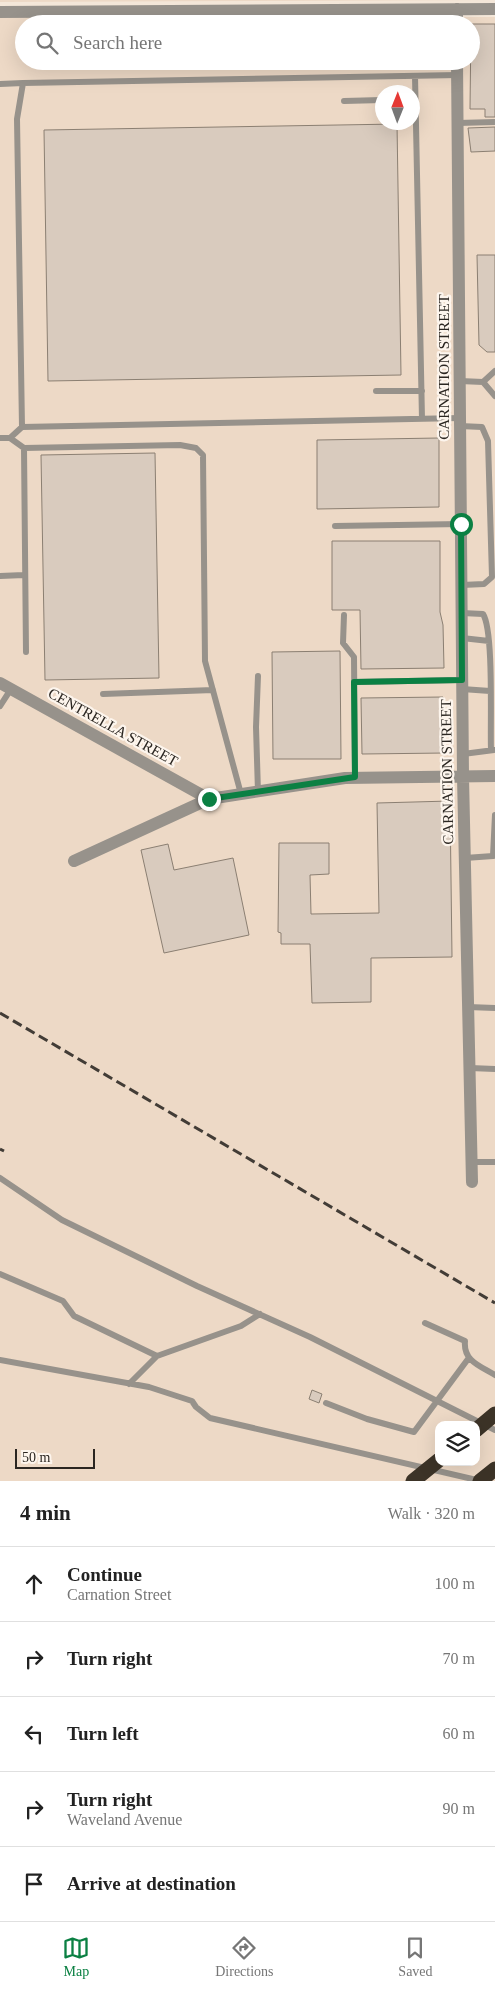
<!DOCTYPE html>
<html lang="en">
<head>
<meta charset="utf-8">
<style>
	:root { --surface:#fff; --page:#f6f6f6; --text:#222; --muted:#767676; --line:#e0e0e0; --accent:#0b8043 }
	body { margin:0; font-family:Georgia,serif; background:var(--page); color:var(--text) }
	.controls { position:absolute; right:15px; bottom:15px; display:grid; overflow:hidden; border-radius:10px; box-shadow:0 5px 20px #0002 }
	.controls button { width:45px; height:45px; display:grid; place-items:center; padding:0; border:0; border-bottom:1px solid var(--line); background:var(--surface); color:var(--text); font:25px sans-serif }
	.compass { position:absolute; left:375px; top:85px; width:45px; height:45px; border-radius:50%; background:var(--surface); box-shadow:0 5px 20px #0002; rotate:1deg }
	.scale { position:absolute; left:15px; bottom:12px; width:80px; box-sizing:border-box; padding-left:5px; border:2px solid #2b2621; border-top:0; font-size:14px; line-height:18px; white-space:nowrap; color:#2b2621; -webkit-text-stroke:4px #fdf5ed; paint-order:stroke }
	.stop { position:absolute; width:15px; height:15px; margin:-11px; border:4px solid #0b8043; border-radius:50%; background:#fff }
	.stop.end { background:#0b8043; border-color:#fff; box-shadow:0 1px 5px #0008 }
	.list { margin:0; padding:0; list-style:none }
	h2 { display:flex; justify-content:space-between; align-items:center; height:65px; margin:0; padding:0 20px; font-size:21px }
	h2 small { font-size:16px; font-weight:400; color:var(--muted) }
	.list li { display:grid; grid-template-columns:32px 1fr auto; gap:15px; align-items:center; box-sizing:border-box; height:75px; padding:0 20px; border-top:1px solid var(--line) }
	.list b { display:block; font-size:19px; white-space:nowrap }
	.list p { margin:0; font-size:16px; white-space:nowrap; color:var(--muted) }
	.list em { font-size:16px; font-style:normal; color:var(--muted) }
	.icon { flex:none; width:28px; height:28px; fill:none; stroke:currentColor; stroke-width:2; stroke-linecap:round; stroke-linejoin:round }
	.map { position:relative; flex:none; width:495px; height:1481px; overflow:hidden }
	.search { position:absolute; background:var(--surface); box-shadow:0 5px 20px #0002; left:15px; right:15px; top:15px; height:55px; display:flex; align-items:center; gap:12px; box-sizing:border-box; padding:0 18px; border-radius:28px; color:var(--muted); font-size:19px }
	.sheet { height:440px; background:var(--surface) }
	nav { display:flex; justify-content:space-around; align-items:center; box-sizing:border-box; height:70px; border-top:1px solid var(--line); background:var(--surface); font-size:14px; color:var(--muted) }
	nav a { display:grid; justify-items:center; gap:2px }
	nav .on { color:var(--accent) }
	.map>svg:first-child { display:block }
</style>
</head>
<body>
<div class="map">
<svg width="495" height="1481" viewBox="0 0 495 1481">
	<rect width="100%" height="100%" fill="#f4e7d9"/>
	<!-- built -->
	<path fill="#edd9c6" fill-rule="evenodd" d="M0 0H495L0 2Z
		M0 17H495V1481H0ZM24 24H471V61H24ZM382 92H412V122H382ZM439 1425H476V1462H439Z"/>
	<!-- building -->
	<path fill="#d9cbbe" stroke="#8b7f72" d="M471 24H495V117H485V109H470Z
		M397 124 401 375 48 381 44 130Z
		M495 127V151L471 152 468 128Z
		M477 255H495V352H487L479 345Z
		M439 438V507L317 509V440Z
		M155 453 159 678 45 680 41 455Z
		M332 541H440V612L443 625 444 668 361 669 360 610H332Z
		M340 651 341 759H273L272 652Z
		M443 697 445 753 362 754 361 698Z
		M450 801 452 957 371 958V1002L312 1003 310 944H281V933L278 932 279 843H329V874L310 875 311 914 379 913 377 803Z
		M168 844 174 870 233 858 249 935 164 953 141 850Z
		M312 1390 322 1394 319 1403 309 1399Z"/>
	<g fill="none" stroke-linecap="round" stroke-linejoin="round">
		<!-- service -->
		<path stroke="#97928b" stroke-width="6" d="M415 76 422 419
			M0 84 23 83
			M344 101 382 100
			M458 123 495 122
			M460 381 483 382 495 371
			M483 382 495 396
			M376 391H422
			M460 426 482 427 488 441 492 577 484 584 462 585
			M22 427 17 119 23 83 458 75
			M0 438H10L22 427 460 418
			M10 438 24 448 180 445 196 448 203 455 205 661 241 794
			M24 448 26 652
			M335 526 461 524
			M0 576 24 575
			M462 613 483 614C494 631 490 725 491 750
			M344 615 343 643 354 657 355 777
			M462 638 489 641
			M354 682 462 680
			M462 689 490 691
			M103 694 213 690
			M0 706 11 689
			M463 754 494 750
			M258 792 256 727 258 676
			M465 858 493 856 495 815
			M468 1007 495 1008
			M470 1068 495 1069
			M472 1162H495
			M0 1178 62 1220 197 1286 310 1337 495 1430
			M0 1274 63 1301 74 1316 157 1356
			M425 1323 465 1341C463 1361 480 1366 495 1375
			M0 1360 149 1387 192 1401 196 1407 210 1418 481 1481
			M129 1384 157 1356 241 1326 260 1314
			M326 1403 367 1419 414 1432 468 1359"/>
		<!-- minor -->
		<path stroke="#97928b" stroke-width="12" d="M457 9V24
			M0 12 495 9
			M457 61 463 777 472 1182
			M0 683 209 799
			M74 861 209 799 345 778 495 776"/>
		<!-- rail -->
		<path stroke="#423c36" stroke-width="3" stroke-dasharray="10 5" stroke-linecap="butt" d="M0 1013 495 1303
			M0 1149 4 1151"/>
		<!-- motorway-bridge -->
		<path stroke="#3c3327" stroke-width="15" d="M476 1430 495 1414
			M413 1481 439 1460
			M480 1481 495 1469"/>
	</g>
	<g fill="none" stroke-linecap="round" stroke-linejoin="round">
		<!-- route -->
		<path stroke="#0b8043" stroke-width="6" d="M209 799 355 777 354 682 462 680 461 524"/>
	</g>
	<g text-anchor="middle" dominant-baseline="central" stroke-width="4.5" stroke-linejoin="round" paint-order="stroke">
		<!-- street labels -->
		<g font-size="15" fill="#2b2621" stroke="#fdf5ed">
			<text transform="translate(444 367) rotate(-90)">CARNATION STREET</text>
			<text transform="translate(113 727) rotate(29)">CENTRELLA STREET</text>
			<text transform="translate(447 772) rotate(-91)">CARNATION STREET</text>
		</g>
	</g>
</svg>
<div class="controls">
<button><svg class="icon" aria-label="layers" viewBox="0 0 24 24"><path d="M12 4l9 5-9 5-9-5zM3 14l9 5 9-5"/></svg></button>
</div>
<svg class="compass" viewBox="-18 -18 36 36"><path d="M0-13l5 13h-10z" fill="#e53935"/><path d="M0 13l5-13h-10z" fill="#767676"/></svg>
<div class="scale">50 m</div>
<div class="stop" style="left:461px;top:524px"></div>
<div class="stop end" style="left:209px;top:799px"></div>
<div class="search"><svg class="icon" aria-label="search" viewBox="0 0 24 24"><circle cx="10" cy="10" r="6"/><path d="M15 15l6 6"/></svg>Search here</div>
</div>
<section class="sheet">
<h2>4 min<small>Walk · 320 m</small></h2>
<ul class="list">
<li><svg class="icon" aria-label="ahead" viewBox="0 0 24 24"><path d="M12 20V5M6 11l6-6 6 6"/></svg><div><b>Continue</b><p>Carnation Street</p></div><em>100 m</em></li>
<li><svg class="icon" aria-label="right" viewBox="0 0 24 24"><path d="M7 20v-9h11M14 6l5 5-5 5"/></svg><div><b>Turn right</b></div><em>70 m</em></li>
<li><svg class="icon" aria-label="left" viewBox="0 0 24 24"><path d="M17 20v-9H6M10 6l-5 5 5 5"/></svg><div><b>Turn left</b></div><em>60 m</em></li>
<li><svg class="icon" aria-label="right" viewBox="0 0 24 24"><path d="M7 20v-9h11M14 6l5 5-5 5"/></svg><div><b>Turn right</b><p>Waveland Avenue</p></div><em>90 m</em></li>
<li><svg class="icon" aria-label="arrive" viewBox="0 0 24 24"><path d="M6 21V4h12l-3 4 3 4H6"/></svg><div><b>Arrive at destination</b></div></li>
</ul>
</section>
<nav>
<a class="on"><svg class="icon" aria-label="map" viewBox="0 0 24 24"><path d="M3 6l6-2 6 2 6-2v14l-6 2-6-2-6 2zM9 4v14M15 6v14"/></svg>Map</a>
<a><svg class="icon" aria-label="directions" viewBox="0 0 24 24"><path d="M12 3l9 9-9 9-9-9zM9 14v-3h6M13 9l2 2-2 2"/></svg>Directions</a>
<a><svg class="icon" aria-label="saved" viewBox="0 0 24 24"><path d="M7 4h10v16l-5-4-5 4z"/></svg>Saved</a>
</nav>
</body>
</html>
